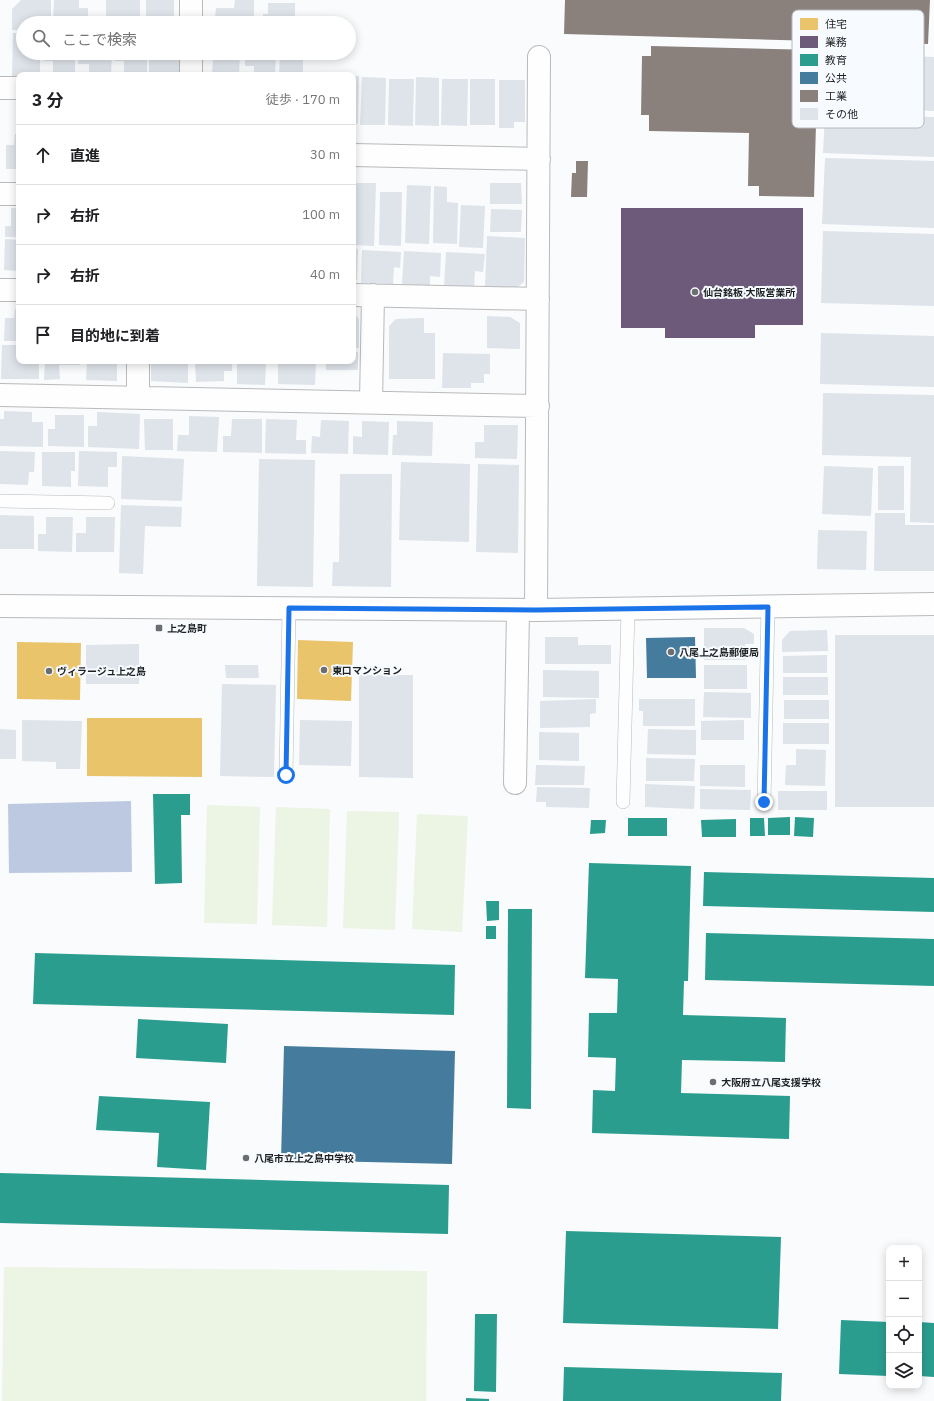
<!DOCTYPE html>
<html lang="ja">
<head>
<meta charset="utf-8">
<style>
	:root { --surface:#fff; --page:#f6f6f6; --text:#202124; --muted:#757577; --line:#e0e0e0 }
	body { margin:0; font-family:"IBM Plex Sans","Noto Sans JP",sans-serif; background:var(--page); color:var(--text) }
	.controls { position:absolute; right:12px; bottom:12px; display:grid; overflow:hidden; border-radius:8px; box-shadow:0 2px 10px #0003 }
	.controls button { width:36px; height:36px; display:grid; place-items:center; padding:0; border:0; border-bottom:1px solid var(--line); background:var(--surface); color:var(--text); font:20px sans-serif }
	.stop { position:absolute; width:12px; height:12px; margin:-9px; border:3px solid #1a73e8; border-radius:50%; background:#fff }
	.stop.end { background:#1a73e8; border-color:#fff; box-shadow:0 1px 4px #0008 }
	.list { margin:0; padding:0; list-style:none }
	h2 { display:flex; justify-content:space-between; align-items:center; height:52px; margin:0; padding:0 16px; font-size:17px }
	h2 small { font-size:13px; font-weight:400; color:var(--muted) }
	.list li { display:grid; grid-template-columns:26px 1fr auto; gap:12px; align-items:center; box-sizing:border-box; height:60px; padding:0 16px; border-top:1px solid var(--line) }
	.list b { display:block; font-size:15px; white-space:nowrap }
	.list em { font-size:13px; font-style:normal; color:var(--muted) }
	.icon { flex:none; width:22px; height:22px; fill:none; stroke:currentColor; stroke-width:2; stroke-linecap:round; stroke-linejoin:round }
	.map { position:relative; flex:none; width:934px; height:1401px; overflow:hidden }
	.search { position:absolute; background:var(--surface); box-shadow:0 2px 10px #0003; left:16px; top:16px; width:340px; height:44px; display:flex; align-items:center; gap:10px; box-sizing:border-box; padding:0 14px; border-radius:22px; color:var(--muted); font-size:15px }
	.panel { position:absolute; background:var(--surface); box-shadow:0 2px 10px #0003; left:16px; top:72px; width:340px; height:292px; border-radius:8px }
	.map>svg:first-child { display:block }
</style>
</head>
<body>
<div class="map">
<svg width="934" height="1401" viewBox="0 0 934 1401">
	<rect width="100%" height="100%" fill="#f9fbfd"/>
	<!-- green -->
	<path fill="#ecf4e4" d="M207 805 260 807 257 924 204 923Z
		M276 807 330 809 327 927 272 925Z
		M347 811 399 812 395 930 343 928Z
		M417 814 468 816 462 932 412 929Z
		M4 1267 427 1271 426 1401H2Z"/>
	<!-- water -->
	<path fill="#bdc9e0" d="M131 801 132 872 9 873 8 804Z"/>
	<!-- homes -->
	<path fill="#e9c46a" d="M298 640 353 642 351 701 297 699Z
		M17 642 81 643 80 700 17 699Z
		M87 718H202V777L87 776Z"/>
	<!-- offices -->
	<path fill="#6d597a" d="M621 208H803V325H755V338H665V328H621Z"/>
	<!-- schools -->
	<path fill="#2a9d8f" d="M153 794H190V815H181L182 883 155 884Z
		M790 817V835H768V818Z
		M795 817 814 818 813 837 794 836Z
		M628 818H667V836H628Z
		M750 818H764L765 836H750Z
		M736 819V837H702L701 820Z
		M591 820H606L605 833 590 834Z
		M589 863 691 866 688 981H684L683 1015 786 1018 785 1062 682 1060 681 1093 790 1096 789 1139 592 1133 593 1090 615 1091 616 1058 588 1057 589 1013H617L618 979 585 978Z
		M704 872 934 878V912L703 906Z
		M486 901H499V920L487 921Z
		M508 909H532L531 1109 507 1108Z
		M486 926H496V939H486Z
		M706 933 934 939V986L705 980Z
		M35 953 455 965 454 1015 33 1004Z
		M138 1019 228 1024 226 1063 136 1058Z
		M99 1096 210 1102 206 1170 157 1167 159 1133 96 1130Z
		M0 1173 449 1185 448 1234 0 1223Z
		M566 1231 781 1237 778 1329 563 1323Z
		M475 1314H497L496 1392 474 1391Z
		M841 1320 889 1322V1376L839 1374Z
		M919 1322 934 1323V1377L919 1376Z
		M564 1367 782 1373 781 1401H563Z
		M466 1398 489 1399V1401H466Z"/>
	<!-- public -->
	<path fill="#457b9d" d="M695 637 696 678H647L646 638Z
		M284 1046 455 1051 452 1164 281 1160Z"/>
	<!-- industry -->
	<path fill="#8a817c" d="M565 0H930L928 44 564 34Z
		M651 46 818 50 814 197 759 196V186H748L749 133 649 131V115H641L642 56H651Z
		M576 161H588L587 197H571L572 173H576Z"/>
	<!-- building -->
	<path fill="#dee4ea" d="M21 0H51V23H23V30H12V9Z
		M54 0H79V8H88V23H53Z
		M106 0H140V23H96V16H106Z
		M146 0H174V18H183V23H146Z
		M235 0H254V23H211V17L215 18 216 8H234Z
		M268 3H295V23H258V21H263V14H268Z
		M13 33H23V53H40V75H19V78L12 77Z
		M45 53H75V75L53 74V61H44Z
		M79 53H112L111 75H89V64H78Z
		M115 53H147V75H124V61H115Z
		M149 53H183L182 75H149Z
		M222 53H240L239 75H212L213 59H222Z
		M245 53H276L275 75H254V66H245Z
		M280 53H303V75H279Z
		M827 53 934 57V111L825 107Z
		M353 76H359L358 124H353Z
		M362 77 386 78 385 125H360Z
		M416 77 439 78V126L415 125Z
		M389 79H414L413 126 388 125Z
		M442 79H468L467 126 441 125Z
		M470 79H495V125H470Z
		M499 80H525V122H514V128H499Z
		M16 106H19V130H16Z
		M825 114 934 117V157L823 153Z
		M15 134H19V169H6V145H14Z
		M825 158 934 161V228L822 224Z
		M353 183H376L374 246 353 245Z
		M490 183H521L522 204H490Z
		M407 185 431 186 429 244 405 243Z
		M434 186 447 187V202L458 203 457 244 433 243Z
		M380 192H402L401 246 379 245Z
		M461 205 485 206 483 248 459 247Z
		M11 208H19V237H5V226H11Z
		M491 209 522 210 521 232H490Z
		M823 231 934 234V306L821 303Z
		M487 236 525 238 524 282 516 288 485 287Z
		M5 239 19 240V271L4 270Z
		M353 248 358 249 357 280H353Z
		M362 250 401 252 400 268 394 267 393 284 361 283Z
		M404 251 441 253 440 277 430 276V286L402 284Z
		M446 252 485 254 483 272 475 271 474 288 444 287Z
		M15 309H19V341H4L5 318H14Z
		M353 312 359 319V348H353Z
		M487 316 510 317 520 323V349L487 348Z
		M424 318V333H435V379H389V326L396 319Z
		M821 333 934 336V387L820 384Z
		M2 345H19V361H39V379H1Z
		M353 352H358V370H326V361H353Z
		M443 353 490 354V374H484V383H471V388H442Z
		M45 361H80V365H59L60 379 44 380Z
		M87 361H117V381L86 380Z
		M151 361H188V383L151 381Z
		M195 361H232V371H224V381L196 382Z
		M237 361H273V364H266L265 385 237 384Z
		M278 361H316L315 385 278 384Z
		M823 393 934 395V523L910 522 911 457 822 455Z
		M4 411 32 412V422H43V447L0 446V419H4Z
		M97 412 140 414 139 449 88 447V426H97Z
		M55 415H84V447L48 446V429H55Z
		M189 416 219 417 217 452 177 451 178 435H189Z
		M144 419H173V450H145Z
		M232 419H262V453L223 452V436H231Z
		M266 419 297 420 296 440H306V454L265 453Z
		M321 420 349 421 348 454 311 453 312 436 320 437Z
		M362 421 389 422 388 455 353 454V436L362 437Z
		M397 421 433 422 432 456 392 455 393 435H397Z
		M484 425H518L517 459 475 458V442H484Z
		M0 451 35 452 34 472H29L28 485 0 484Z
		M79 451 117 452V467H108V487L78 486Z
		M42 452H75V471H71V487L42 486Z
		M122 456 184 459 182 501 121 499Z
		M259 459 315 460 313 587 257 586Z
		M401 462 470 464 469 542 399 540Z
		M478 464 519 465 518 553 476 552Z
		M824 466 873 468 871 516 822 514Z
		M878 466H904V510H878Z
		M340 474H392L391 587 332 586 333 562H339Z
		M121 505 182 507 181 527 145 526 143 574 119 573Z
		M875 513H905V525H934V571H874Z
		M0 515 34 516V549H0Z
		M46 517H73L72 552 38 551V534H46Z
		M86 517H115L114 552H76V533H86Z
		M818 530 867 531 866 570 817 569Z
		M704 628H744L754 634V644H745V660H704Z
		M827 630 828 651 782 652V640L790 631Z
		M835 635H934V807H835Z
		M545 637H578V645H611V664H545Z
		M139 644V684H86V645Z
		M827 655V673H783V656Z
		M225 665H258L259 678H226Z
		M704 665H747V689H704Z
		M543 670 599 671V698L543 697Z
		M359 675H413V778L359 777Z
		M783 677H828V695H783Z
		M222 684 276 685 274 777 220 776Z
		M704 692 751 693V718L703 717Z
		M596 699V713L590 714V727L540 728V701Z
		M639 699H695V726H643V711H639Z
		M784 700H829V719H784Z
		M22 720 82 721 80 769H56V762L22 761Z
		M300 720 352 721 351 766 299 765Z
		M744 720V740H701V721Z
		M783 723H829V744H783Z
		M0 729 16 730V759H0Z
		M648 729 696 730V755L647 754Z
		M539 732 579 733V761L539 760Z
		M796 749 826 750 825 786 785 785 786 765H796Z
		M646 758 695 759 694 781H646Z
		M536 765 585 766 584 785H535Z
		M700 765H745V787L700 786Z
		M645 784 695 786 694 809 645 807Z
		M537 787 590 788 589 808 546 807V802H536Z
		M700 789 751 790 750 810 700 809Z
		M778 791H827V810H778Z"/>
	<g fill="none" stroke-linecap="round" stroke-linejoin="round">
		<defs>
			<path id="service" d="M0 501 108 503
				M286 775 289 608
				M623 802 628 609
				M764 802 768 607"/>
			<path id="minor" d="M191 0V23
				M191 53V75
				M0 88H19
				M353 155 539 159
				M0 194H19
				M0 290H19
				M353 295 538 299
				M0 395 538 406
				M138 397V361
				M371 402 373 295
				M536 610 539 57
				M515 783 518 610"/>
			<path id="tertiary" d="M0 606 536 610 934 604"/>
		</defs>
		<!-- service casing -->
		<use href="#service" stroke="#b8babb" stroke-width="14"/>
		<!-- minor casing -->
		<use href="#minor" stroke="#b8babb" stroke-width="24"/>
		<!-- tertiary casing -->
		<use href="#tertiary" stroke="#b8babb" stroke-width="24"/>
		<!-- service -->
		<use href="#service" stroke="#fefeff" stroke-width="13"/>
		<!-- minor -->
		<use href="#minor" stroke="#fefeff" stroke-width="22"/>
		<!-- tertiary -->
		<use href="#tertiary" stroke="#fefeff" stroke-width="22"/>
	</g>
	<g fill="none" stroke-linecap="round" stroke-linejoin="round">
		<!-- route -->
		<path stroke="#1a73e8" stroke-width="5" d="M286 775 289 608 536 610 768 607 764 802"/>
	</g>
	<!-- markers -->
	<g fill="#6b6d6e" stroke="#f7fbff" stroke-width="1.5">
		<circle cx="695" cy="292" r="4"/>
		<rect x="155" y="624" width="8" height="8" rx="2"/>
		<circle cx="671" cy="652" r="4"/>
		<circle cx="324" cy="670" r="4"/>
		<circle cx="49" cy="671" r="4"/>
		<circle cx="713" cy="1082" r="4"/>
		<circle cx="246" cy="1158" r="4"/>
	</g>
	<g text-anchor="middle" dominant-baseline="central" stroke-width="4" stroke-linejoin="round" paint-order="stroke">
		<!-- poi labels -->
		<g font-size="10" font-weight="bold" fill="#1e2021" stroke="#f7fbff" text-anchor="start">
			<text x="703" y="292">仙台銘板 大阪営業所</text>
			<text x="167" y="628">上之島町</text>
			<text x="679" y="652">八尾上之島郵便局</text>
			<text x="332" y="670">東口マンション</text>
			<text x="57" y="671">ヴィラージュ上之島</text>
			<text x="721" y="1082">大阪府立八尾支援学校</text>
			<text x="254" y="1158">八尾市立上之島中学校</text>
		</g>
	</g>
	<!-- legend -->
	<rect x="792" y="10" width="132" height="118" rx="6" fill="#f7fbff" stroke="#b6b9bc" stroke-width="1"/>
	<rect x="800" y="18" width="18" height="12" fill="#e9c46a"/>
	<rect x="800" y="36" width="18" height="12" fill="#6d597a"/>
	<rect x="800" y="54" width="18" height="12" fill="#2a9d8f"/>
	<rect x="800" y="72" width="18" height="12" fill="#457b9d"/>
	<rect x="800" y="90" width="18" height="12" fill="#8a817c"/>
	<rect x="800" y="108" width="18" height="12" fill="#dee4ea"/>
	<g font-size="11" fill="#1e2021">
		<text x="825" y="28">住宅</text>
		<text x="825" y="46">業務</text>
		<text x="825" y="64">教育</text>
		<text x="825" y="82">公共</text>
		<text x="825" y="100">工業</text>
		<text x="825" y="118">その他</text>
	</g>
</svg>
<div class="controls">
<button>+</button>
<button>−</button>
<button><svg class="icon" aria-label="locate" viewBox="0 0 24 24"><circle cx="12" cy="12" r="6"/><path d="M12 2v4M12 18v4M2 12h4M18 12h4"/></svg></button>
<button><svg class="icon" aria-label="layers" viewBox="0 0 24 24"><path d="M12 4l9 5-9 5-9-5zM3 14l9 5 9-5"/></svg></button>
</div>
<div class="stop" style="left:286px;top:775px"></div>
<div class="stop end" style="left:764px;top:802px"></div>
<div class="search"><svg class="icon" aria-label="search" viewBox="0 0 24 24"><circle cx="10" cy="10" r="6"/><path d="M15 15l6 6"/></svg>ここで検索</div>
<section class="panel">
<h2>3 分<small>徒歩 · 170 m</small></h2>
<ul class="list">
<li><svg class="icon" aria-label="ahead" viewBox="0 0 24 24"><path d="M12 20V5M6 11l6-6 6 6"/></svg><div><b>直進</b></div><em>30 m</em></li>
<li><svg class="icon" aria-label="right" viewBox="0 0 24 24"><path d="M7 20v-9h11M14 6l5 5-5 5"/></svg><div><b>右折</b></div><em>100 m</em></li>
<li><svg class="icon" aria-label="right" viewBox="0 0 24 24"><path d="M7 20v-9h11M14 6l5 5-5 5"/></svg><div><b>右折</b></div><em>40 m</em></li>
<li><svg class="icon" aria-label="arrive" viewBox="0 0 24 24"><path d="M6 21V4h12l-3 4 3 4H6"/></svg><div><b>目的地に到着</b></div></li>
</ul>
</section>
</div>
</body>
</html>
